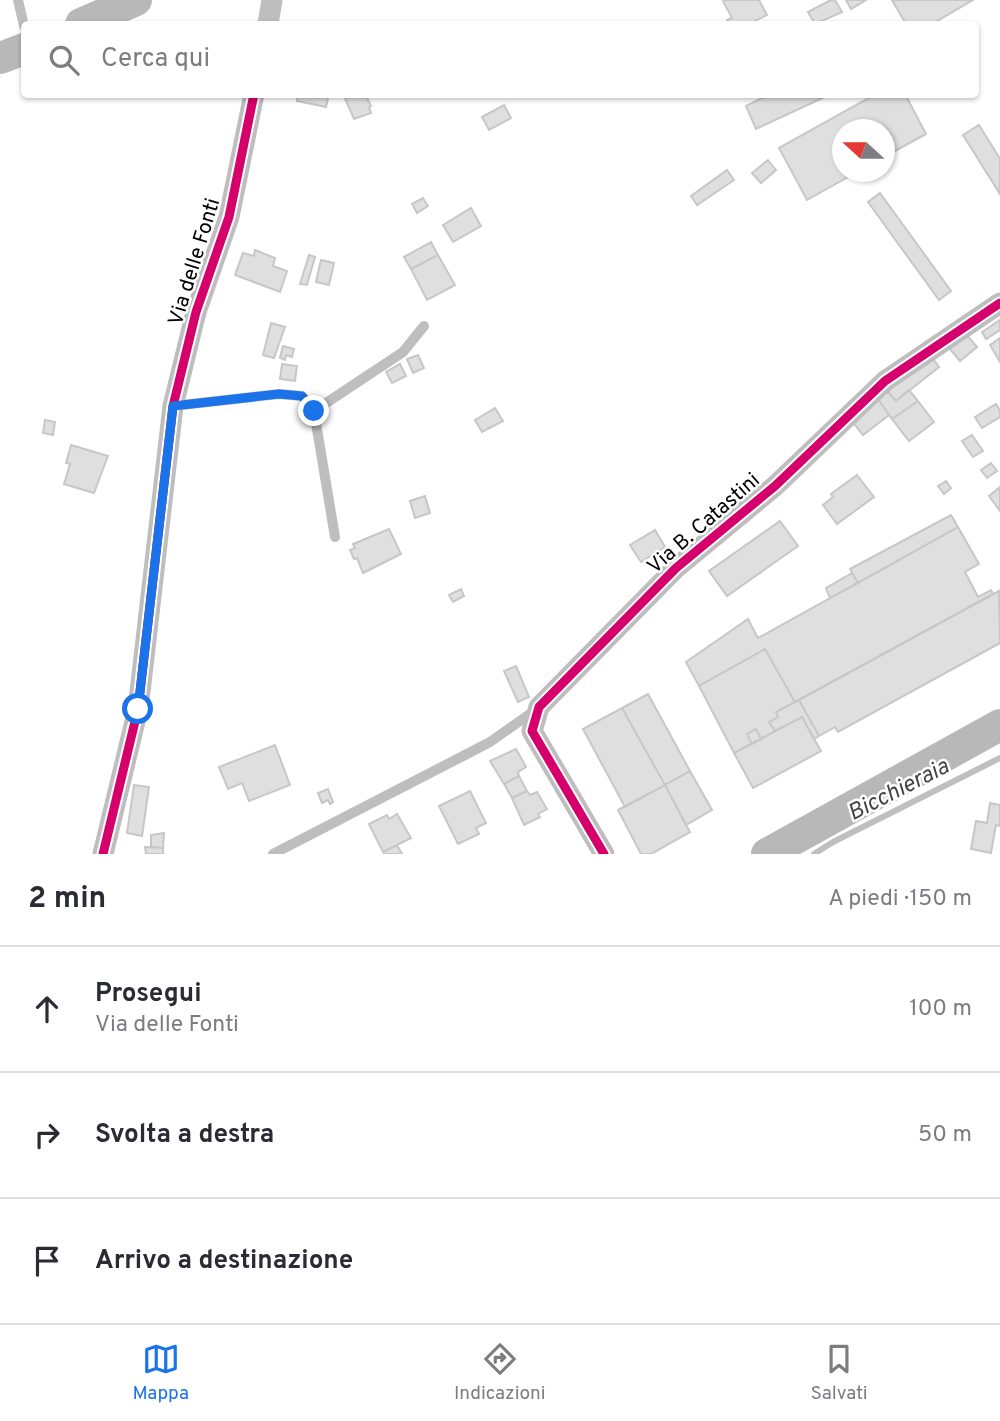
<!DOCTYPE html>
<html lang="it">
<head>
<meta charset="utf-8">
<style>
	:root { --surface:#fff; --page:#f7f7f7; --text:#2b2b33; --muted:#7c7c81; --line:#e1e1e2; --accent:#1a73e8 }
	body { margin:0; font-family:Overpass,sans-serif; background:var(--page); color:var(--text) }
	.compass { position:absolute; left:832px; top:119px; width:63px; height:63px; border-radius:50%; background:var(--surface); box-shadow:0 2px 5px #0004; rotate:291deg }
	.stop { position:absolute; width:21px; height:21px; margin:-16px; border:5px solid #1a73e8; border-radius:50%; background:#fff }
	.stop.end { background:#1a73e8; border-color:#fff; box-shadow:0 2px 7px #0008 }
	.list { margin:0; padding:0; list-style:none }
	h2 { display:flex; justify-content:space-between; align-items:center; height:91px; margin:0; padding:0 28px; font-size:30px }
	h2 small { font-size:23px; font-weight:400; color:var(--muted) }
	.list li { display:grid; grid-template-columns:46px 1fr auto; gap:21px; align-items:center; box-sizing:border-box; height:126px; padding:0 28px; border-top:2px solid var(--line) }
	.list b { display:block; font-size:26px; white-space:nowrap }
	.list p { margin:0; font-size:23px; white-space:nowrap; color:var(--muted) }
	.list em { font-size:23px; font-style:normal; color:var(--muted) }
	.icon { flex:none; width:38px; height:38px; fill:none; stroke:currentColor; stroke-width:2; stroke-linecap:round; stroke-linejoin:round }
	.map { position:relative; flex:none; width:1000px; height:854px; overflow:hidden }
	.search { position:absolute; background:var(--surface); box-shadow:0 2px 5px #0004; left:21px; right:21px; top:21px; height:77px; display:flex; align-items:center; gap:18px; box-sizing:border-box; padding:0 24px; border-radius:7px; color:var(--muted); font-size:26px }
	.sheet { height:469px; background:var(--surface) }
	nav { display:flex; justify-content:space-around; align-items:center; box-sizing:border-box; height:98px; border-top:2px solid var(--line); background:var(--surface); font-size:19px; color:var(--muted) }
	nav a { display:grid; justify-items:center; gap:4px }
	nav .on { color:var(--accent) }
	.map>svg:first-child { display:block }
</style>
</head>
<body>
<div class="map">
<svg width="1000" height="854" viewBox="0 0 1000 854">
	<rect width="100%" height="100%" fill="#fff"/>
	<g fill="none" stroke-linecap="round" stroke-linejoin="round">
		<!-- stream -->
		<path stroke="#bfbfbf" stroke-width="6" d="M814 854 833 842 1000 758"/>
	</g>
	<!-- building -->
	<path fill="#dfdfdf" stroke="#c7c7c7" stroke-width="2" d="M725 0H759L767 15 749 24H730L727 20 732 18 723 1Z
		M831 0H835L842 12 815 24 808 12Z
		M846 0H866L851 9Z
		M892 0H973L932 24H906Z
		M293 94H329L326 107 297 101V95Z
		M349 94H365L371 106 369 107 371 113 354 119 344 96Z
		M770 94H831L756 129 746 106Z
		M876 94H905L926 134 884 157V130H842V172H857L807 200 779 148Z
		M504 105 511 118 489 130 482 117Z
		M979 125 1000 159V194L963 135Z
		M768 160 776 170 761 183 752 173Z
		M727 170 734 180 697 205 691 196Z
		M880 193 951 291 939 300 868 202Z
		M423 198 428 206 417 213 412 204Z
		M471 208 481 226 453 242 443 225Z
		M431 242 438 255 411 269 404 257Z
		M255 250 275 258 273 266 287 271 280 292 235 275 243 253 254 256Z
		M309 255 315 257 307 285 300 284Z
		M438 255 455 285 427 300 411 269Z
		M321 260 334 263 329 285 316 282Z
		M1000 320V330L986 339 982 332Z
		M271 323 285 327 274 358 263 355Z
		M966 334 977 347 960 361 949 348Z
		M1000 338V362L990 345Z
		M283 346 294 349 292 357 286 355 285 360 280 358Z
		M928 352 939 367 896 401 888 392Z
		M418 355 424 368 413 373 407 359Z
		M282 364 297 366 295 381 280 379Z
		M400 364 406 376 392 383 386 372Z
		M909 390 918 401 892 419 878 399 888 392 896 401Z
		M878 399 889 415 863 435 851 420Z
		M918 401 934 422 909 441 892 419Z
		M996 404 1000 411V417L982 428 975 417Z
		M495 408 503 421 482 432 475 420Z
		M45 420 55 422 53 435 43 433Z
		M972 435 983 451 973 457 962 441Z
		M71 445 108 456 94 493 64 484 70 464 66 463Z
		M991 463 997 471 987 478 981 470Z
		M857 475 874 497 837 524 823 505 833 497 831 494Z
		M946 481 951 488 944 494 938 486Z
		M1000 487V511L989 496Z
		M425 496 430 513 415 518 410 501Z
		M951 515 958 527 858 583 850 569Z
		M780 521 798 546 727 596 709 571Z
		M958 527 979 564 965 572 978 597 991 590 993 594 795 702 765 649 699 686 686 662 748 619 758 638Z
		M389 529 401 554 363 573 357 558 354 559 350 550 355 548 353 544Z
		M655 530 665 547 641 562 630 545Z
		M852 573 858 583 830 598 826 588Z
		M461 589 464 596 453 602 449 595Z
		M999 591 1000 643 838 732 835 727 819 736 799 700Z
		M765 649 795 702 776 712 778 717 769 722 775 731 761 739 756 729 747 734 752 744 734 753 699 686Z
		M516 666 529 697 518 702 504 671Z
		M648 694 690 771 665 785 622 708Z
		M799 700 819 736 814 739 802 717 775 731 769 722 778 717 776 712Z
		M622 708 665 785 625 807 583 729Z
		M802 717 821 751 753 788 734 753Z
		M756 729 761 739 752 744 747 734Z
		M275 745 290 785 249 801 242 783 228 789 219 767Z
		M516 749 526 767 518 772 519 776 504 784 490 761Z
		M690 771 712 810 686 825 665 785Z
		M519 776 527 791 512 798 504 784Z
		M134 785 149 787 142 836 127 833Z
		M665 785 690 832 651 854H641L618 810Z
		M328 789 333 802 330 804 328 800 322 803 318 793Z
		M470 791 486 823 476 828 479 834 458 844 439 806Z
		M527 791 530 795 537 792 547 809 538 814 540 817 524 825 512 798Z
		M990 803 1000 805V826L996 825 991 853 971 849 976 821 987 823Z
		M397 814 411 838 383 852 369 824 387 815 389 819Z
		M164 833 163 848 151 847V835Z
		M397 845 402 854H384L383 852Z
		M145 847 163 848V854H146Z"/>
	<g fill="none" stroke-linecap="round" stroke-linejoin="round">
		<!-- lane -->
		<path stroke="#bebebe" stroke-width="10" d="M18 0 24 26
			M173 406 279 394 302 396 314 411 335 537
			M314 411 403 352 424 326
			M273 854 463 756 490 742 534 711"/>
		<!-- street -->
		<path stroke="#bebebe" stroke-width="21" d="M268 24 272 0
			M103 854 138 709 173 406 196 312 229 217 254 94
			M604 854 532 731 539 707 676 568 775 486 885 381 1000 303"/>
		<!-- secondary -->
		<path stroke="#b8b8b8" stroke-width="32" d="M81 24 136 0
			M0 58 24 49
			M767 854 1000 725"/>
		<defs>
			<path id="cycleway" d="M103 854 138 709 173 406 196 312 229 217 254 94
				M604 854 532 731 539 707 676 568 775 486 885 381 1000 303"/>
		</defs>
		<!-- cycleway casing -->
		<use href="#cycleway" stroke="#fff" stroke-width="13"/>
		<!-- cycleway -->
		<use href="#cycleway" stroke="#d6006c" stroke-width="9"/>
	</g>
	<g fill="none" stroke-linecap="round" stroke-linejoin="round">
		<!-- route -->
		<path stroke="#1a73e8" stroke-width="9" d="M138 709 173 406 279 394 302 396 314 411"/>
	</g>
	<g text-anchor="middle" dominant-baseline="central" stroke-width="5" stroke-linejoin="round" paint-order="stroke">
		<!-- street labels -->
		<g font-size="21" fill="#000" stroke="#fff">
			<text transform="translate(195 262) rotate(-73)">Via delle Fonti</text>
			<text transform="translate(704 524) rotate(-41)">Via B. Catastini</text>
		</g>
		<!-- water labels -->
		<g font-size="23" font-style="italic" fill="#444" stroke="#fff">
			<text transform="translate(899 791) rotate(-27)">Bicchieraia</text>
		</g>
	</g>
</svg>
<svg class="compass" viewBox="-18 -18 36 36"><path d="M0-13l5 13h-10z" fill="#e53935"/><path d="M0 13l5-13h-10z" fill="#7c7c81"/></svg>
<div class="stop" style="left:138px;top:709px"></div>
<div class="stop end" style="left:314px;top:411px"></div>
<div class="search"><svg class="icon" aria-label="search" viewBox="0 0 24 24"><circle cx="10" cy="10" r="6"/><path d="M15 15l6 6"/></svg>Cerca qui</div>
</div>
<section class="sheet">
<h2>2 min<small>A piedi · 150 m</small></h2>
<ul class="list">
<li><svg class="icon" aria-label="ahead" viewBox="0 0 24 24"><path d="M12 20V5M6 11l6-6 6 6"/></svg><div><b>Prosegui</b><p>Via delle Fonti</p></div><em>100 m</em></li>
<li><svg class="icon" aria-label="right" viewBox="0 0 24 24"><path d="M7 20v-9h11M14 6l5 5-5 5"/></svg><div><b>Svolta a destra</b></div><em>50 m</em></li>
<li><svg class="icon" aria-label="arrive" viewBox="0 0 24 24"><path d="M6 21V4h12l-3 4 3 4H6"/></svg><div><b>Arrivo a destinazione</b></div></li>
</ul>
</section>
<nav>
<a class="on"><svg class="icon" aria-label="map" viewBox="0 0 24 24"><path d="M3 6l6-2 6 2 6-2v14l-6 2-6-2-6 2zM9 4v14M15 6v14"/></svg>Mappa</a>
<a><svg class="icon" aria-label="directions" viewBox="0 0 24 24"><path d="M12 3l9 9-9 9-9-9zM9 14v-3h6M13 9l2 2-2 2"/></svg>Indicazioni</a>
<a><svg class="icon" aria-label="saved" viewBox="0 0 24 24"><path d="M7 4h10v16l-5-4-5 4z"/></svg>Salvati</a>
</nav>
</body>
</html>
